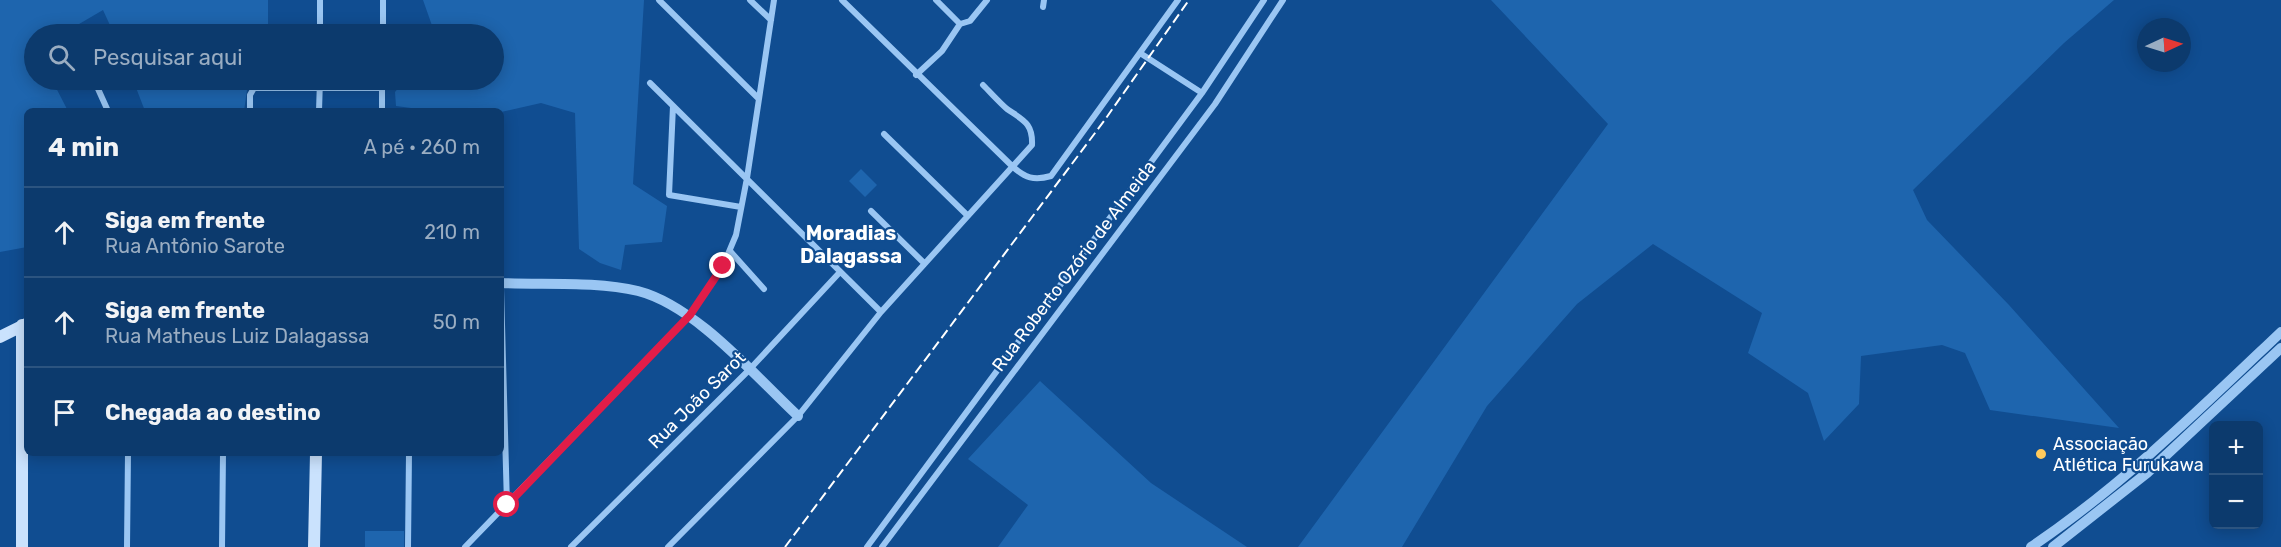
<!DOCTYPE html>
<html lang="pt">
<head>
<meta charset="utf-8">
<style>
	:root { --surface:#0c3a6d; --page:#1a4575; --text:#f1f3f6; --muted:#9aadc2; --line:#2c5480 }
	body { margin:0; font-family:Rubik,sans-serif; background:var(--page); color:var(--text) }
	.controls { position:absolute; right:18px; bottom:18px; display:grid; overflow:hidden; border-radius:9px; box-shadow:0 3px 15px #0003 }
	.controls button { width:54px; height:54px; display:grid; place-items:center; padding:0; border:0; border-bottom:2px solid var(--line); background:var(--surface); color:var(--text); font:30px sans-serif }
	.compass { position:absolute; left:2137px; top:18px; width:54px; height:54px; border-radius:50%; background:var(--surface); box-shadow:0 3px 15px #0003; rotate:86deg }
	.stop { position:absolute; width:18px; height:18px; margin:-14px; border:4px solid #e11d48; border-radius:50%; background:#fff }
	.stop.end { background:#e11d48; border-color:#fff; box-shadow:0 2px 6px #0008 }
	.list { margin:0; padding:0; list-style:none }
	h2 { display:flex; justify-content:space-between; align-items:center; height:78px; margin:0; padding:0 24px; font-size:26px }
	h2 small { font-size:20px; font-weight:400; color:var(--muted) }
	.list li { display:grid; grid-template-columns:39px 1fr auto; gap:18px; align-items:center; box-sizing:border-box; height:90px; padding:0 24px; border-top:2px solid var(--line) }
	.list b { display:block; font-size:22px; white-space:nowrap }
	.list p { margin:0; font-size:20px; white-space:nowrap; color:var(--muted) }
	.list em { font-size:20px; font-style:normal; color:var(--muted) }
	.icon { flex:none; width:33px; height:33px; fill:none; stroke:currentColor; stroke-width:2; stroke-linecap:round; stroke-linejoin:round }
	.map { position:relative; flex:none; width:2281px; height:547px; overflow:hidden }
	.search { position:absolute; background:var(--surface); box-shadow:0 3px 15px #0003; left:24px; top:24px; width:480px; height:66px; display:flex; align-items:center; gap:15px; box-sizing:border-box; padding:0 21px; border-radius:33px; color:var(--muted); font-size:22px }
	.panel { position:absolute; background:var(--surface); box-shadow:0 3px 15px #0003; left:24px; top:108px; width:480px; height:348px; border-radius:9px }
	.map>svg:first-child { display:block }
</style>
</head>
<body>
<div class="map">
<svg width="2281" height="547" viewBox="0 0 2281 547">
	<rect width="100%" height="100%" fill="#104d91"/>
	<!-- green -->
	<path fill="#1e65ae" d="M0 0H268V34H114L103 10 62 34H34V80H52L68 111H27V247L0 252Z
		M423 0H644L633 184 667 206 662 242 625 245 621 270 600 263 579 249 575 113 541 103 501 112 412 111 411 108 396 106 395 92 405 80H494V34H435Z
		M1491 0H2114L2064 43 1913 190 1927 220 2009 305 2119 428 1990 410 1965 353 1942 345 1861 356 1859 404 1824 441 1808 393 1748 353 1762 313 1653 244 1577 304 1487 406 1402 547H1298L1608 124Z
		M133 80H132H254L248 83 244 111H145Z
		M861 169 877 185 865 197 849 181Z
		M1040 381 1151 483 1247 547H998L1028 505 968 459Z
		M365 531H404V547H365Z"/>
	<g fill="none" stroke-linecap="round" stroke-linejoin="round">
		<!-- minor -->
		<path stroke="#9ac6f3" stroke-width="6" d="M659 0 758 98
			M750 0 771 20
			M842 0 1012 166C1025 178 1034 181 1051 176L1178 0
			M936 0 960 24
			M1043 7 1044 0
			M960 24 970 21 987 0
			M320 34V0
			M383 34V0
			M1140 53 1202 93
			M916 75 942 51 960 24
			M94 80 108 111
			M650 83 881 312
			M673 106 669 195 741 207
			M250 111V95L254 88H382
			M319 111 320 80
			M382 111V80
			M884 134 968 216
			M871 211 924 263
			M730 251 764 289
			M501 288 507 505
			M127 547 128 453
			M222 547 223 453
			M408 547 409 453
			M465 547 690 315 723 266 736 235 747 178 774 0
			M571 547 749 370 840 272
			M668 547 798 416 881 312 1032 145C1033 123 1023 120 1007 109 999 102 991 93 983 85
			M867 547 1202 93 1264 0
			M882 547 1215 104 1283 0"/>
		<!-- tertiary -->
		<path stroke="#9ac6f3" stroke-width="10" d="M501 283C544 285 596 281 638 291 696 306 754 375 798 416
			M2031 547C2123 485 2201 408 2281 332
			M2053 547 2147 473 2281 348"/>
		<!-- secondary -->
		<path stroke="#cae2fd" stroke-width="12" d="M22 325V547
			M0 337 26 324
			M314 547 316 453"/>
		<!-- rail -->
		<path stroke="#fff" stroke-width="2" stroke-dasharray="10 4.5" stroke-linecap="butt" d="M785 547 1104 121 1189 0"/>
	</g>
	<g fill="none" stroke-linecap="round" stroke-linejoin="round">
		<!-- route -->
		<path stroke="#e11d48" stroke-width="8" d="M507 505 690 315 723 266"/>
	</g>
	<!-- markers -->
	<circle fill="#ffca5c" stroke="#104d91" stroke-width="2" cx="2041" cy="454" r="6"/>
	<g text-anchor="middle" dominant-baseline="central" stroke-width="4.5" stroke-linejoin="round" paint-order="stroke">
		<!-- street labels -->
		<g font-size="18" fill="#fff" stroke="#104d91">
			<text transform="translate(1074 266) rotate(-53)">Rua Roberto Ozório de Almeida</text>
			<text transform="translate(697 400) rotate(-45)">Rua João Sarot</text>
		</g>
		<!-- poi labels -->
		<g font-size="18" fill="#fff" stroke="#104d91" text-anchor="start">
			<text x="2053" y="444">Associação<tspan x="2053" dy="21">Atlética Furukawa</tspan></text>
		</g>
		<!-- neighbourhood labels -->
		<g font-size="20" font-weight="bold" fill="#fff" stroke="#104d91">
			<text x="851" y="233">Moradias<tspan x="851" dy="23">Dalagassa</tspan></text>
		</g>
	</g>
</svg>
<div class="controls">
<button>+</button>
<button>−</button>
</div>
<svg class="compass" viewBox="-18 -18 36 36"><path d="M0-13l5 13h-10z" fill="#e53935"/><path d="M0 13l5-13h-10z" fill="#9aadc2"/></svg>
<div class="stop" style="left:507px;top:505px"></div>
<div class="stop end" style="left:723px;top:266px"></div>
<div class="search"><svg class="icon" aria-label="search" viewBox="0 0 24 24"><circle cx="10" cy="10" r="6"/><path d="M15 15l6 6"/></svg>Pesquisar aqui</div>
<section class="panel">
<h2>4 min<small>A pé · 260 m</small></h2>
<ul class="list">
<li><svg class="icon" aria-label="ahead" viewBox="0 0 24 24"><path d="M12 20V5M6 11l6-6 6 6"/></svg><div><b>Siga em frente</b><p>Rua Antônio Sarote</p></div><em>210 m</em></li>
<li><svg class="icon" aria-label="ahead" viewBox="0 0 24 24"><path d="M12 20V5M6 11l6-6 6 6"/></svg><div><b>Siga em frente</b><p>Rua Matheus Luiz Dalagassa</p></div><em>50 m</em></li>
<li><svg class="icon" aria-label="arrive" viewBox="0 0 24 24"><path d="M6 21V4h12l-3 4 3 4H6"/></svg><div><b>Chegada ao destino</b></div></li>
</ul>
</section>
</div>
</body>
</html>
